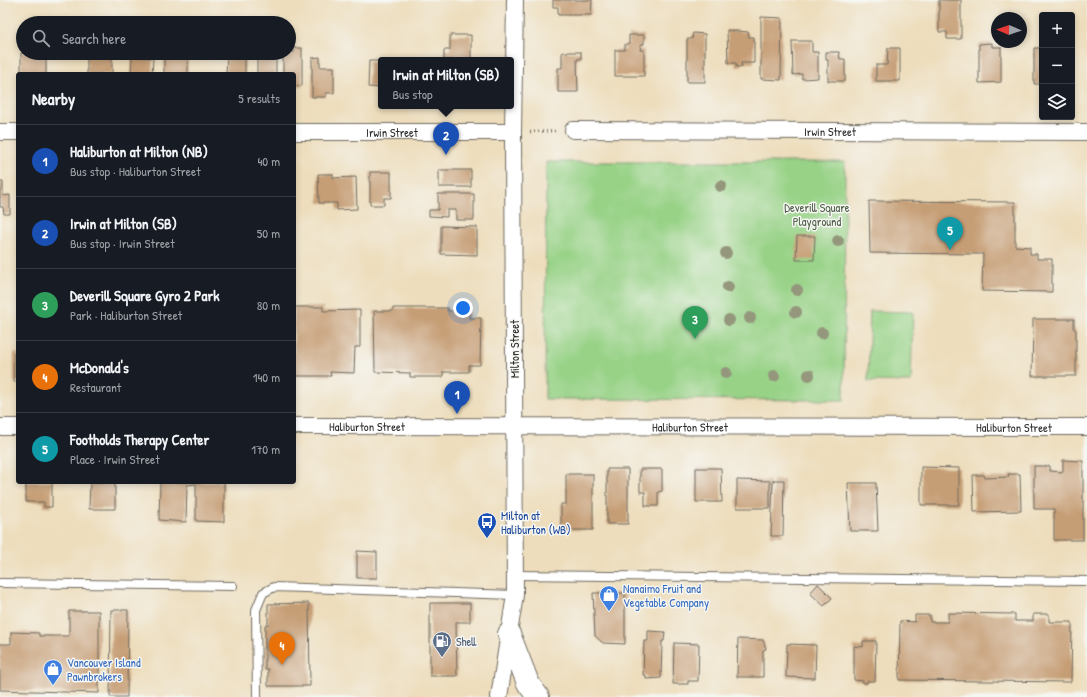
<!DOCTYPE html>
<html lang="en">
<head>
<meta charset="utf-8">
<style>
	:root { --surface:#171b24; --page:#20242c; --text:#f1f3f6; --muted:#9ea1a6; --line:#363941; --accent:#1a73e8 }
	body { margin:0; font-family:"Patrick Hand",sans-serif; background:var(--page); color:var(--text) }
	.controls { position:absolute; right:12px; top:12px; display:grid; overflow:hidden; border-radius:4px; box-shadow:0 2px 6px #0003 }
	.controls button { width:36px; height:36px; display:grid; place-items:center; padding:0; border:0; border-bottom:1px solid var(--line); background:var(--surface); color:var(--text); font:20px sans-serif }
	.compass { position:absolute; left:991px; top:12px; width:36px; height:36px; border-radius:50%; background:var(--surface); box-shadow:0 2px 6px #0003; rotate:272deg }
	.you { position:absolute; left:463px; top:308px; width:14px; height:14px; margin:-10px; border:3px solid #fff; border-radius:50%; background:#1a73e8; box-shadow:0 0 0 6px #1a73e833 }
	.badge { display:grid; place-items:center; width:26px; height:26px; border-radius:50%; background:var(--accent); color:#fff; font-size:13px; font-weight:700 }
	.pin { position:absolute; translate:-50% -33px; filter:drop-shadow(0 1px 2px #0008) }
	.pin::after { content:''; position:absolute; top:21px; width:14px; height:12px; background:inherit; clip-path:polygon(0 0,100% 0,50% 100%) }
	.popup { position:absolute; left:378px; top:57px; width:136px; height:52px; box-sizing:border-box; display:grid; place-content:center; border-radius:4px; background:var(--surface); filter:drop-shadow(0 1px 3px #0005); font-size:13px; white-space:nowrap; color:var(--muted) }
	.popup b { font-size:15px; color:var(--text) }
	.popup::after { content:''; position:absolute; left:50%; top:100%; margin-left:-8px; border:8px solid transparent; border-top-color:var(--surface) }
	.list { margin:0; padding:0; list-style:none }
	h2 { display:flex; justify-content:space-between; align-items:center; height:52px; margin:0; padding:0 16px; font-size:17px }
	h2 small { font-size:13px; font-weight:400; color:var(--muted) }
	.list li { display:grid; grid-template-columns:26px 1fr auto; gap:12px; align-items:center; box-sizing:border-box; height:72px; padding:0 16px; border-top:1px solid var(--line) }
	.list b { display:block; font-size:15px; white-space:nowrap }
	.list p { margin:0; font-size:13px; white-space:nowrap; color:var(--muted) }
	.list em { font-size:13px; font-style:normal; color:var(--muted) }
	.icon { flex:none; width:22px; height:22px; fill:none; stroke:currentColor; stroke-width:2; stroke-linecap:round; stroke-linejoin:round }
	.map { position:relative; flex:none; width:1087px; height:697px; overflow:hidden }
	.search { position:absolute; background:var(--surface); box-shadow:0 2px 6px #0003; left:16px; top:16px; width:280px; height:44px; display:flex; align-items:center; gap:10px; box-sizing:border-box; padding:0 14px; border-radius:22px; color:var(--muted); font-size:15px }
	.panel { position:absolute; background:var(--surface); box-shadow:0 2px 6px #0003; left:16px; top:72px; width:280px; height:412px; border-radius:4px }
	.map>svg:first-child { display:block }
</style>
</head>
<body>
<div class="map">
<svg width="1087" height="697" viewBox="0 0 1087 697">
	<rect width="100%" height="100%" fill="#f6f6f2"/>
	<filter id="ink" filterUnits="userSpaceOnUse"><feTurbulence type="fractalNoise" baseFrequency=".025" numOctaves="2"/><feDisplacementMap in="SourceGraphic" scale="8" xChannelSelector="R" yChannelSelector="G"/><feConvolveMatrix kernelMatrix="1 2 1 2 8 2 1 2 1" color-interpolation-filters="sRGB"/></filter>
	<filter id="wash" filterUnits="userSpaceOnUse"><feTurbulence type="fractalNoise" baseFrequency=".012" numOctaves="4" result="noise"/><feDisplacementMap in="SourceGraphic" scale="16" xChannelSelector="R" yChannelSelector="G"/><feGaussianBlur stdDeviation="0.9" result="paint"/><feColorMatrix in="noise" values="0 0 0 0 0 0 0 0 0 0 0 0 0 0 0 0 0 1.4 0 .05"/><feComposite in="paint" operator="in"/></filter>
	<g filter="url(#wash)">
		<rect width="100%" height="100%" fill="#edddbc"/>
		<!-- green -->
		<path fill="#97d286" stroke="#617e58" d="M546 162H845L844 400 545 399Z
			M870 311 913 312 911 382 868 381Z"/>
		<g id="blocks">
			<!-- building -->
			<path fill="#c69e76" d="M553 0H592L591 15H558V7H553Z
				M939 0H961V39H947V32H939Z
				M761 17 782 18 781 80 761 79Z
				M727 30 748 32 749 37H754V63H741L742 67H736V63H728Z
				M693 33 705 34V82H687V39H692Z
				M450 35H471V60H444V50H450Z
				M629 35H644V44H641L640 50H644V76H615V50H625V44H629Z
				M792 41H812V52H818V78L802 79V74L793 75Z
				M992 43V47H1001V82L979 83V44Z
				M289 48 290 52H294V48H302V86H294V74H283V53H289Z
				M888 48H900V81H876V65H887Z
				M1034 48H1042V84H1034Z
				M562 52H581V59H577L578 92H558V68H562Z
				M826 52H839L840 59H845V81H828V60H826Z
				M21 53H46V74H21Z
				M87 53H112V74H87Z
				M164 53H188V74H164Z
				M257 53H276V74H257Z
				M239 54H245V74H226L227 56H239Z
				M132 56 153 58 152 74H131Z
				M320 57V67H334V93H326V97H312V58Z
				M369 61H381V88L368 87Z
				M439 170H471V187H439Z
				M370 172H391V198H384V205H370Z
				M318 174H333V178L356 177 357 209 337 210V203H319Z
				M0 182H3V196L10 195V214H4L3 207H0Z
				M438 194H474V220H456V210H447V217L429 216V210H438Z
				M869 201 1015 202V246L1030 247V254H1037V259H1052V292L982 291 983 254 870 253Z
				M441 226 477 227V255L441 254Z
				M797 236H815L814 260H796Z
				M294 307H323V311L360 310V347H355L354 373 330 372 331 376H294Z
				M393 308H448V311H469V318H481L480 365H469V372H443V377H410V373L375 372 374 311H393Z
				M1033 319H1074V329L1076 330V376H1032Z
				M14 353H18V382H14Z
				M1063 460 1083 461V540H1054V509H1034V466H1050V471L1063 472Z
				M921 467 959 468V505H921Z
				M696 468H721L722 502H696Z
				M607 469H628V524H607Z
				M640 469H662V491L658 492V506H645V492H640Z
				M566 474H593V530H561V504H566Z
				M1008 474H1020L1021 511 974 512 973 475H984L985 478 1009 477Z
				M737 480 770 481V508H737Z
				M773 480H784L783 536H771Z
				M26 482H52V507H44V502H26Z
				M90 482H115V509H89Z
				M160 482H224V522L196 521V484L187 485 186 522 159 520Z
				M848 483H876L878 531H850Z
				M357 551 377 552V578H357Z
				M818 584 832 598 824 606 810 593Z
				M593 593H625V644L603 643 595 636Z
				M309 603 310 686H268V669H265V625H268V604Z
				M430 603H470V622H456L457 676H430Z
				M111 610H128L127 697H110Z
				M69 611H99V693L0 690V644H11V632L39 633V636H69Z
				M948 613 1015 614V621H1033V614H1049V622H1072L1071 682 899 680 900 621 915 622V615H930V622H948Z
				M648 631 665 632 664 641H662L661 678 646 679V675H643L644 641H648Z
				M738 639 763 640 766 649 763 650V677H737Z
				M863 641H876L875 681H867V683H863V681L854 680V646L863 647Z
				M674 643 699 644 698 681H688V684H673Z
				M787 644 816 645 815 678 786 677Z"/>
		</g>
	</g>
	<g filter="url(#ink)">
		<use href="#blocks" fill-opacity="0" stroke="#6f695e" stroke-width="1"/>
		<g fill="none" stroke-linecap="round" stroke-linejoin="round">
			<defs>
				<path id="service" d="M515 575 1087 581
					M0 583 233 586
					M257 697 256 610 263 593 274 587 515 595"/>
				<g id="minor">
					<path id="s1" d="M573 130 1087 132"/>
					<path d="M0 132H18"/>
					<path id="s2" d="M294 132H513"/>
					<path id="s3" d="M294 426 1087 427"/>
					<path d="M0 427H18"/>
					<path d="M499 697 515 595 513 132 515 0"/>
				</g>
				<path id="trunk" d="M509 634 528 683 538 697"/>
			</defs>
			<!-- service casing -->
			<use href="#service" stroke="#6f695e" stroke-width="10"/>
			<!-- minor casing -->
			<use href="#minor" stroke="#6f695e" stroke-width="18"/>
			<!-- trunk casing -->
			<use href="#trunk" stroke="#6f695e" stroke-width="24"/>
			<!-- path -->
			<path stroke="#6f695e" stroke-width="2.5" stroke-dasharray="1 3" stroke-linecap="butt" d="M530 132 557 131"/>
			<!-- service -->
			<use href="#service" stroke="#fff" stroke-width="8"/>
			<!-- minor -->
			<use href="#minor" stroke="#fff" stroke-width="16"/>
			<!-- trunk -->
			<use href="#trunk" stroke="#fff" stroke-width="22"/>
		</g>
		<!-- trees -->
		<g fill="#94977b">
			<circle cx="721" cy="186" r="6"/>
			<circle cx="838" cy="241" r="6"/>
			<circle cx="726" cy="253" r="6"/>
			<circle cx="728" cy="287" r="6"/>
			<circle cx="797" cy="290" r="6"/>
			<circle cx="796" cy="312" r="6"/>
			<circle cx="750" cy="318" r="6"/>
			<circle cx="729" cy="320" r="6"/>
			<circle cx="822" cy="333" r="6"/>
			<circle cx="726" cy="373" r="6"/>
			<circle cx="809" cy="375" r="6"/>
			<circle cx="774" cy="376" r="6"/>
		</g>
	</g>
	<!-- icons -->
	<defs>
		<symbol id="bus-pin" viewBox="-11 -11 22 30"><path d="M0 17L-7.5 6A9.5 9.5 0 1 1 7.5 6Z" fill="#1a4fb4" stroke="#f6f6f2"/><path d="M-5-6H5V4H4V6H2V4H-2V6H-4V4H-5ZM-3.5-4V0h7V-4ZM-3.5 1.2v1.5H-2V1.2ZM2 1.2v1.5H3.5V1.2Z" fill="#fff"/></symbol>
		<symbol id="shop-pin" viewBox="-11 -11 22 30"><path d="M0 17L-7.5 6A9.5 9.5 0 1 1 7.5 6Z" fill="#3f7fe0" stroke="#f6f6f2"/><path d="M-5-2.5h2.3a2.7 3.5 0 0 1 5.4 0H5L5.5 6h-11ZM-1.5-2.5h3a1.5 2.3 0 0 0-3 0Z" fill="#fff"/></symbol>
		<symbol id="fuel-pin" viewBox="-11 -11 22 30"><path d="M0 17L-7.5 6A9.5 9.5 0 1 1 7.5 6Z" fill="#5c6f8a" stroke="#f6f6f2"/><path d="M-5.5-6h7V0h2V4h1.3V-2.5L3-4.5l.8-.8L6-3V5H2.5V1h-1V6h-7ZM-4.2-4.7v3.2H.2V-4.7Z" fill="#fff"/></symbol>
	</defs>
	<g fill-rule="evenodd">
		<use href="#bus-pin" x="476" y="511" width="22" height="30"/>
		<use href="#shop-pin" x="598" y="584" width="22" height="30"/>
		<use href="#fuel-pin" x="431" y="630" width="22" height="30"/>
		<use href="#shop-pin" x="42" y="658" width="22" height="30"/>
	</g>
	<g text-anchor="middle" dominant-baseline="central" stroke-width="3" stroke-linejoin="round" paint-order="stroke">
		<!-- street labels -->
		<g font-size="12" fill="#2b2b2b" stroke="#f6f6f2">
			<text stroke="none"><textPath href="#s1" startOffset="257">Irwin Street</textPath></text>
			<text stroke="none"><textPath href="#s2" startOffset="98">Irwin Street</textPath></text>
			<text transform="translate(514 349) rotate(-90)">Milton Street</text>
			<text stroke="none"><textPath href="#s3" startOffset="73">Haliburton Street</textPath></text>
			<text stroke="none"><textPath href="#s3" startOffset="396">Haliburton Street</textPath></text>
			<text stroke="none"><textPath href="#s3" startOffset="720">Haliburton Street</textPath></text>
		</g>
		<!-- park labels -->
		<g font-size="12" fill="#4b5d46" stroke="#f6f6f2">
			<text x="817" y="207">Deverill Square<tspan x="817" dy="14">Playground</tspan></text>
		</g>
		<!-- transit labels -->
		<g font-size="12" fill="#164399" stroke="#f6f6f2" text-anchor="start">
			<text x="501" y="515">Milton at<tspan x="501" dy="14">Haliburton (WB)</tspan></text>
		</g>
		<!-- shop labels -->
		<g font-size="12" fill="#366cbe" stroke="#f6f6f2" text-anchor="start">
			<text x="623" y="588">Nanaimo Fruit and<tspan x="623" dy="14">Vegetable Company</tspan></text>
			<text x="67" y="662">Vancouver Island<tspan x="67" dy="14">Pawnbrokers</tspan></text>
		</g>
		<!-- service labels -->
		<g font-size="12" fill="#4e5e75" stroke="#f6f6f2" text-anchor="start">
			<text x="456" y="641">Shell</text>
		</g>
	</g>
</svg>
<div class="controls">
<button>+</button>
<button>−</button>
<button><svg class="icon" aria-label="layers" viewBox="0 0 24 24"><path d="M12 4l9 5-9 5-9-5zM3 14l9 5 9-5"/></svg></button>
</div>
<svg class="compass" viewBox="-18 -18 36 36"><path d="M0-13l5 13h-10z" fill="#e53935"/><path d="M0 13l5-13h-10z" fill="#9ea1a6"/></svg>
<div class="you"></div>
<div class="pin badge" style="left:457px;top:414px;background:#1a4fb4">1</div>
<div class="pin badge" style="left:446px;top:155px;background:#1a4fb4">2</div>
<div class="popup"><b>Irwin at Milton (SB)</b>Bus stop</div>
<div class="pin badge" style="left:695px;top:339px;background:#2e9e5b">3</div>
<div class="pin badge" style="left:282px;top:665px;background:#e8710a">4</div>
<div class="pin badge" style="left:950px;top:250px;background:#0f9aa8">5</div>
<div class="search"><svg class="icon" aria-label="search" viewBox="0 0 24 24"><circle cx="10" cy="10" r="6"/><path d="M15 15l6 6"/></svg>Search here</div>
<section class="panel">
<h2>Nearby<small>5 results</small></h2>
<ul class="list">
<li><span class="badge" style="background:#1a4fb4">1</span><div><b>Haliburton at Milton (NB)</b><p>Bus stop · Haliburton Street</p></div><em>40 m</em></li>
<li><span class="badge" style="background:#1a4fb4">2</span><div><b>Irwin at Milton (SB)</b><p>Bus stop · Irwin Street</p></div><em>50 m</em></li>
<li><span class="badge" style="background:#2e9e5b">3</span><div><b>Deverill Square Gyro 2 Park</b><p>Park · Haliburton Street</p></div><em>80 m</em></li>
<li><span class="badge" style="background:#e8710a">4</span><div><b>McDonald's</b><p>Restaurant</p></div><em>140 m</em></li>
<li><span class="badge" style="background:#0f9aa8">5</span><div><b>Footholds Therapy Center</b><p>Place · Irwin Street</p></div><em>170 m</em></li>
</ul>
</section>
</div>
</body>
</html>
